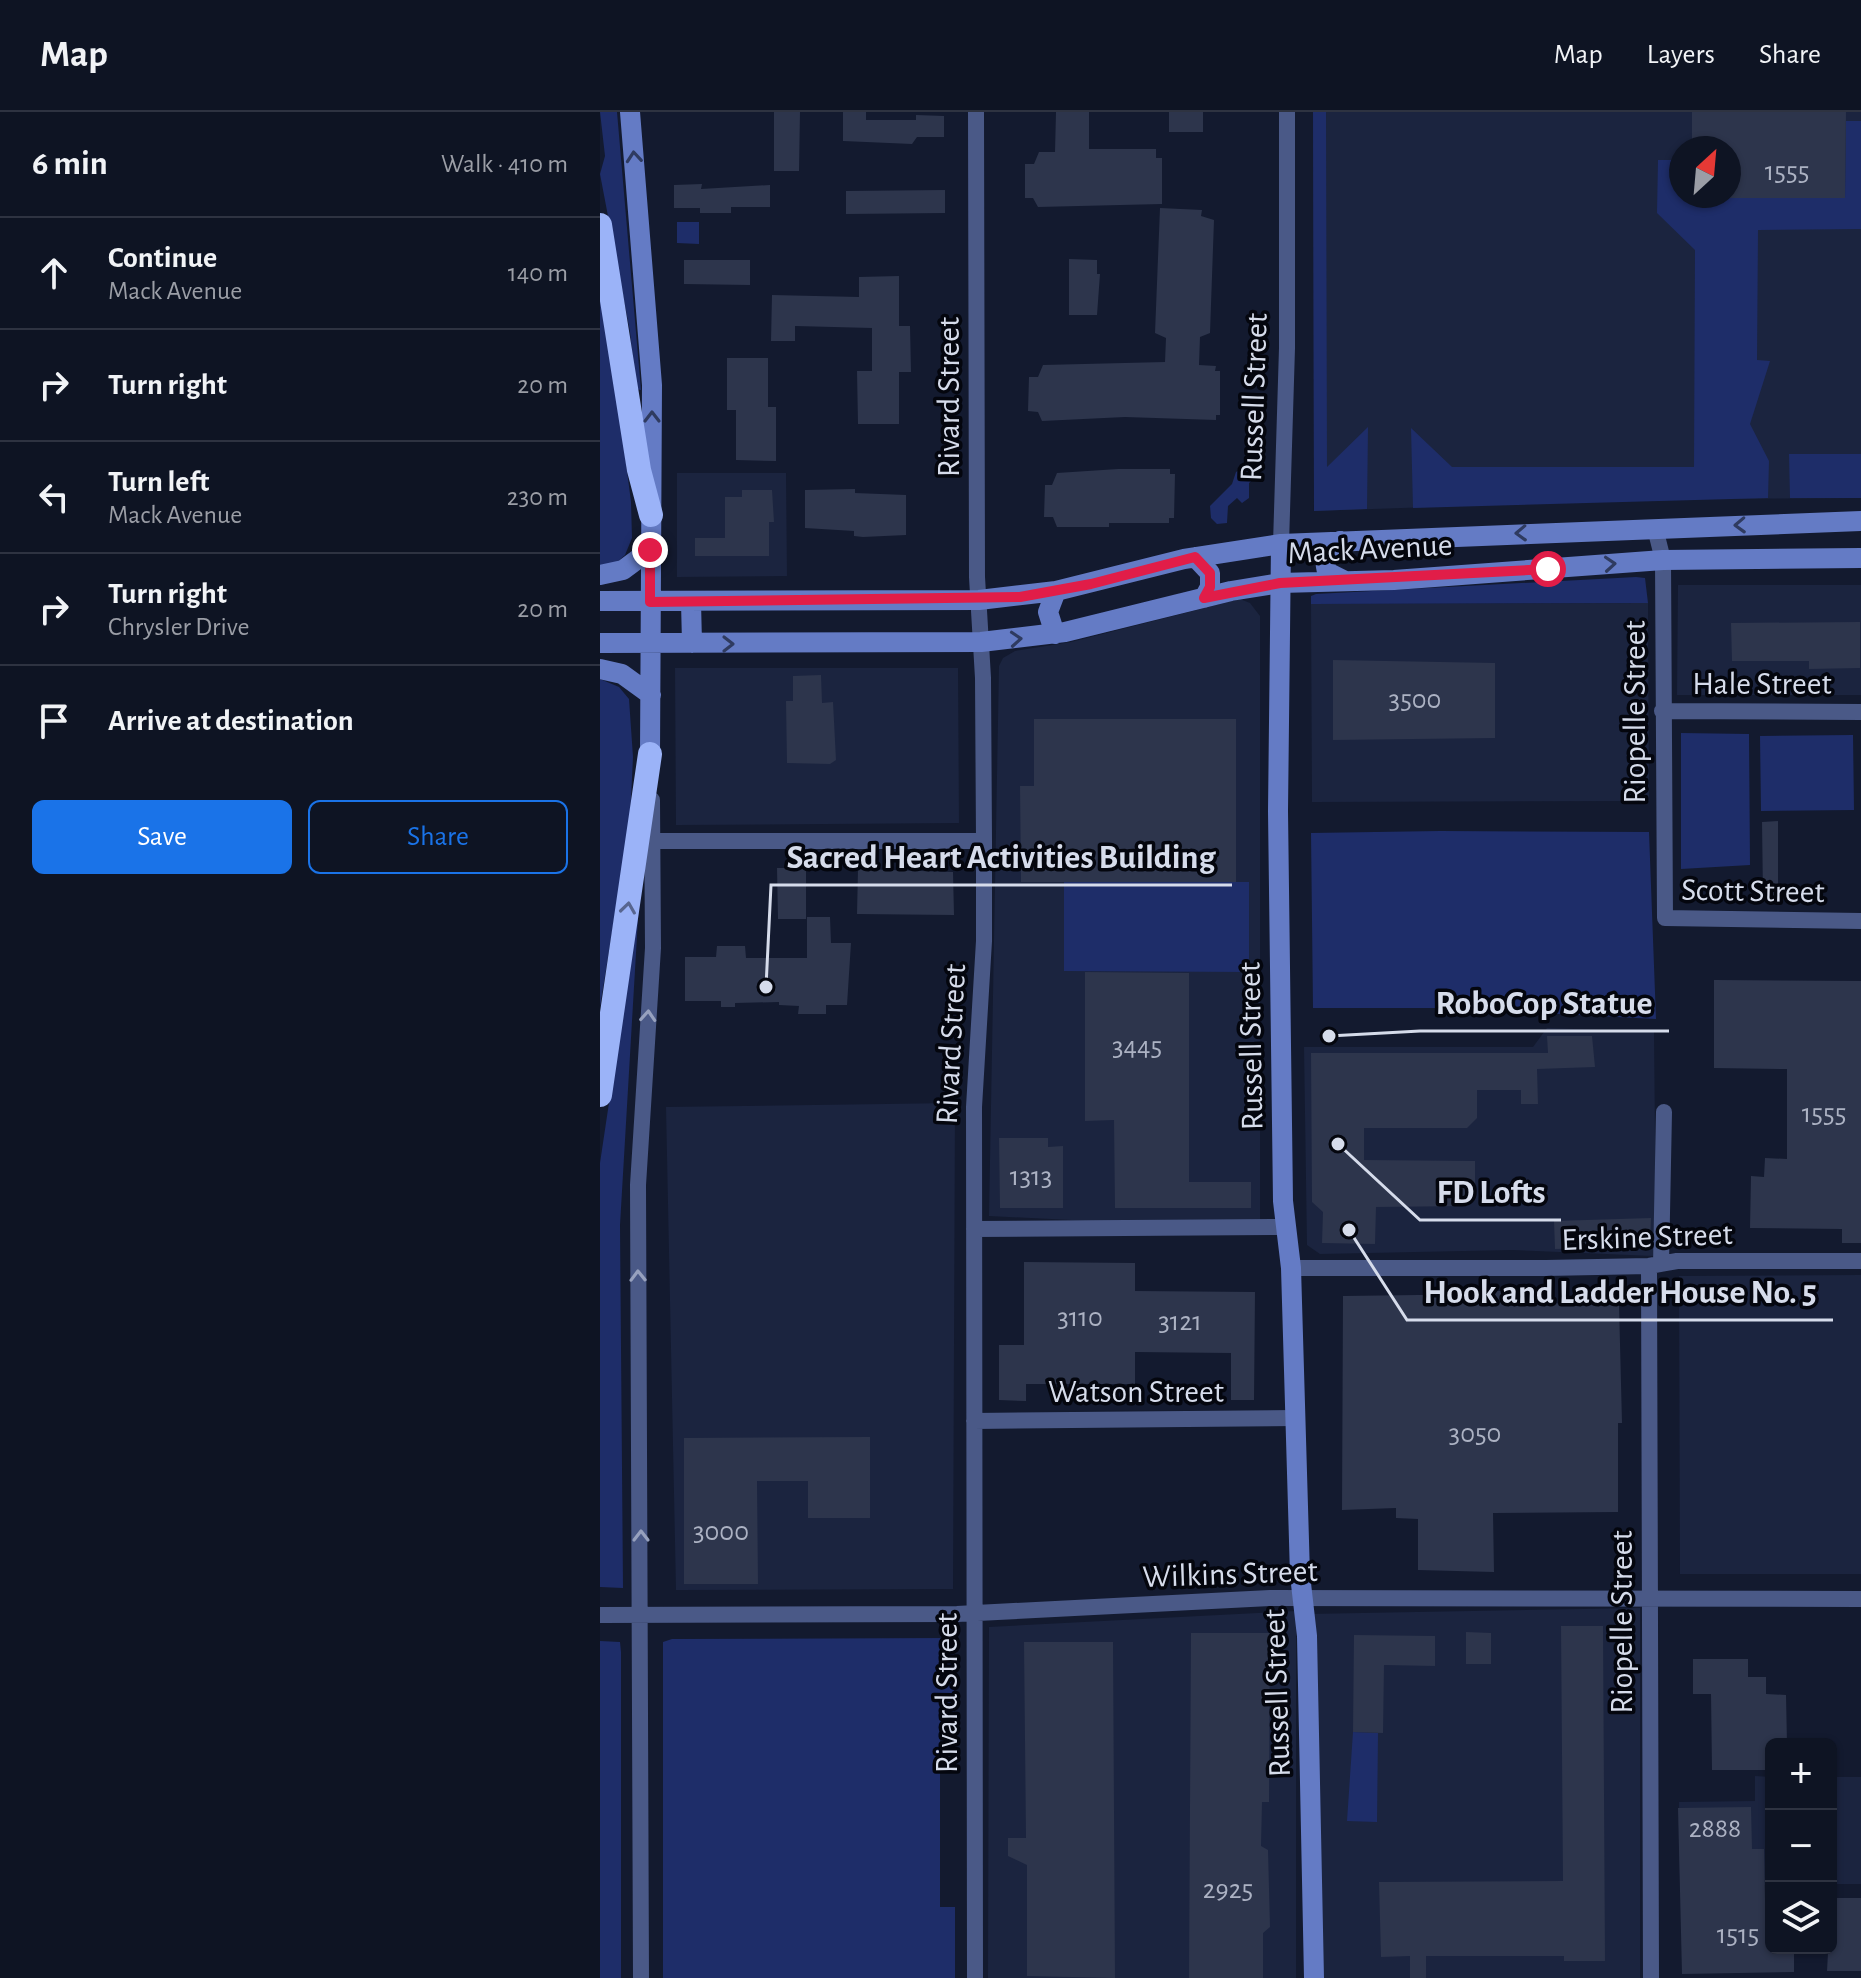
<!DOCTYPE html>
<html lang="en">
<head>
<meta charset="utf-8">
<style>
	:root { --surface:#0e1423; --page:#1c2130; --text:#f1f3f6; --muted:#9b9ea6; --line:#2e3341; --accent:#1a73e8 }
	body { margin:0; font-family:"Alegreya Sans",sans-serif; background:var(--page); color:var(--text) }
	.controls { position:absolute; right:24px; bottom:24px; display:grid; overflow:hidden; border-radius:12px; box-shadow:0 2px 6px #0004 }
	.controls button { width:72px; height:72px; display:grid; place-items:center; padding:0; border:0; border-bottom:2px solid var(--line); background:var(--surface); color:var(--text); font:40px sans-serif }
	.compass { position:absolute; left:1069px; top:24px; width:72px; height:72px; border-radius:50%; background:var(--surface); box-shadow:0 2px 6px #0004; rotate:26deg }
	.stop { position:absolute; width:24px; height:24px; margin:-18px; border:6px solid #e11d48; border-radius:50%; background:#fff }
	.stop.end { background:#e11d48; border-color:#fff; box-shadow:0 2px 8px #0008 }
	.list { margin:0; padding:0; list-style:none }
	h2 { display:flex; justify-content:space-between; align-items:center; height:104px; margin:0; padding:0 32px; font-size:34px }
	h2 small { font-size:26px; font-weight:400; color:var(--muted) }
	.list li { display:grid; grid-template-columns:52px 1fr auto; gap:24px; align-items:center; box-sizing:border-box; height:112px; padding:0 32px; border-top:2px solid var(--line) }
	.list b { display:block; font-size:30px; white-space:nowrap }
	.list p { margin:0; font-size:26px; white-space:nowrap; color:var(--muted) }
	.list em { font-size:26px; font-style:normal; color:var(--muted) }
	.actions { display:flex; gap:16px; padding:24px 32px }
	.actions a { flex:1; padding:18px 0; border:2px solid var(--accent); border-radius:12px; text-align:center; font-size:28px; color:var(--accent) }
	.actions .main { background:var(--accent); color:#fff }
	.icon { flex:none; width:44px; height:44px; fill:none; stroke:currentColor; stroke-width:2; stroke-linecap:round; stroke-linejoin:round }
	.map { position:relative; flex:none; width:1261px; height:1866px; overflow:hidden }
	header { display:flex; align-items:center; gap:48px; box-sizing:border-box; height:112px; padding:0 40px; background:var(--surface); border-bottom:2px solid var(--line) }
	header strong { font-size:38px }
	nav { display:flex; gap:44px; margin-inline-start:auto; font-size:28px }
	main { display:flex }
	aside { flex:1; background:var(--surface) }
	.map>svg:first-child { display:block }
</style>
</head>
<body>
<header>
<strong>Map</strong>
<nav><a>Map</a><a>Layers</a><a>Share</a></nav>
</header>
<main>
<aside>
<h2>6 min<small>Walk · 410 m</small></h2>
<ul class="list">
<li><svg class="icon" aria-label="ahead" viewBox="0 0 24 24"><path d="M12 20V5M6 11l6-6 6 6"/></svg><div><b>Continue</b><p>Mack Avenue</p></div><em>140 m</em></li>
<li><svg class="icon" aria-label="right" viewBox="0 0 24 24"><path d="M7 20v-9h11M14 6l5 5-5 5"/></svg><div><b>Turn right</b></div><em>20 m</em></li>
<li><svg class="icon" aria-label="left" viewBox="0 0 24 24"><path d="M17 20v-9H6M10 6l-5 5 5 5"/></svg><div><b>Turn left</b><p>Mack Avenue</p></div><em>230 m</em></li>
<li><svg class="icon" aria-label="right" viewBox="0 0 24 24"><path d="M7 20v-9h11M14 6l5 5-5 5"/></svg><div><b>Turn right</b><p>Chrysler Drive</p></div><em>20 m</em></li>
<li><svg class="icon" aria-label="arrive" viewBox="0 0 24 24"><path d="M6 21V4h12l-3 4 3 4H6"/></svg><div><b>Arrive at destination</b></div></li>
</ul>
<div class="actions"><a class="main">Save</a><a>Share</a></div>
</aside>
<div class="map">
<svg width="1261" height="1866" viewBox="0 0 1261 1866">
	<rect width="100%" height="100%" fill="#131a2f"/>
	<!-- built -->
	<path fill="#1b243f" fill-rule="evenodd" d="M713 0H1261V386L1066 387 714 399ZM1081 36H1129V84H1081Z
		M77 361H186L187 464 77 465Z
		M1078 473H1261V583H1077Z
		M640 487 650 491 660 504V1109L511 1110 389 1104 399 554 403 546 415 539 471 530Z
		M1048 491 1049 689 712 690 711 492Z
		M75 556H358L359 711 76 713Z
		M947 916 1054 920 1056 1129 1053 1144 912 1138 720 1142 707 1133 704 935H933Z
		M355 991 353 1477 76 1478 66 995Z
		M1261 1163V1462H1080L1079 1164Z
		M1040 1496V1866H722L708 1502Z
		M696 1499V1866H388L389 1515Z
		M1155 1664 1171 1665V1773H1080L1079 1690 1155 1689Z
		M1231 1665H1261V1772H1231Z"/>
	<!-- green -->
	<path fill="#1e2d69" d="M0 0H17L41 278 36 277 30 220 0 62 5 44Z
		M713 0H726L727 355 768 315 767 397 714 399Z
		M1246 9H1261V117L1158 118 1157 248 1170 249 1150 312 1169 349 1168 386 813 396 811 316 852 355H1094L1095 138 1057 101 1058 48H1081V84L1245 86Z
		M77 110H99V132L77 131Z
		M0 147 31 390 32 426 25 443 13 454H0Z
		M1189 342H1261V386H1190Z
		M647 353 655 366 649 371V386L642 391 637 386 628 394 627 411 617 412 611 406 610 394 632 372 636 360Z
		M1036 465 1045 466 1048 491 711 492V484L716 482Z
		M0 567 19 575 29 587 33 645 30 708 0 895Z
		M1081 621 1149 622 1150 753 1081 757Z
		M1253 623 1254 698 1161 699 1160 624Z
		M840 719 1049 720 1056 907 838 896H713L711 721Z
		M464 770H649V860L464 859Z
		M39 790 20 1113 23 1476 0 1475V1051Z
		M351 1526 354 1528V1622H340V1795H355V1866H63V1530L72 1527Z
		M0 1529 20 1530 21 1540V1866H0Z
		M753 1620 778 1621 777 1710 747 1709Z"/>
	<!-- building -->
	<path fill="#2d354c" d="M174 0H200L199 59H174Z
		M243 0H266V8H316V3L344 4V25H317L312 32 243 29Z
		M456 0H489V37H556V46H562V92L438 95 433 86H425V52H434L439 40H455Z
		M569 0H603V20H569Z
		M1092 0H1246L1245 86H1129V36H1092Z
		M102 72 101 77 170 73V95H131V101H100V96H74V73Z
		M345 78V101L246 102V79Z
		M560 96 602 98 601 104 614 108 610 221 600 225 599 253 616 254 615 259H620V303H616V308L525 305 442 309 438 300 428 299 429 265H438L443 253 565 250 566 226 555 221Z
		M469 147 497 148V162H500L497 203H469Z
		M84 148H150V173L84 172Z
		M299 164V214H310L311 260H299V312H258L257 259H272V216L195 214V229H171L172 183 259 185V165Z
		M127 246H168V295H176V349L136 348V298H127Z
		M518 357H570V362H575L574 406H569V411H509V415H457L453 405H444L445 373H452L457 361Z
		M255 377V381L306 383V423L263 425 254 424V419L205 416V378Z
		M142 378H172L174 410H169V444H95V426H125V385H142Z
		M1260 510V556L1209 557V549H1132L1131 511Z
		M733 548 895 551V626L733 628Z
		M221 563 222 591 233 590 236 648 230 652 187 651 186 589H193V564Z
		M434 607H636V770H421L420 674H434Z
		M1178 709V784H1163L1162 710Z
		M177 756H206V807H178Z
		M258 757 353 760 354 803 257 802Z
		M207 805H230L231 831H251L247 893H226V902H198L199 894 179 893V890L135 891V895H121V889H85V845H116L117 834H145L146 846H207Z
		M485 860 589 861V1070H651V1096H515L514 1008 485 1009Z
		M1114 868 1261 869V1131H1242V1117L1150 1116 1151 1064 1164 1065 1165 1046 1187 1047V957L1114 956Z
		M947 924H992L995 955 937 957 938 992H921V978H877V1006L867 1016H764V1048L875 1049V1084L867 1094 776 1095 775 1132 722 1131 723 1100 712 1090 711 941H948Z
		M399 1026H448V1035L463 1034V1096H400Z
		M1051 1106 1050 1134 955 1137 954 1109Z
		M424 1150 535 1151V1179L655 1180 654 1288H631V1241L535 1240V1272H426V1289L399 1288V1233H424Z
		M894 1179H926V1191L1019 1192 1022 1311H1018V1400L893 1401 894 1460 818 1458V1407L796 1406V1396L742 1398 743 1184 894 1182Z
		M270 1325V1406H208V1369H157L158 1472H84V1326Z
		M961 1514H1003L1005 1849H964V1844H826V1866H810V1844L781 1845 779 1770 963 1769Z
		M866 1520 891 1521V1552H866Z
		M591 1521H670L669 1690H662L661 1734 668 1738 670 1815 663 1821V1866H589Z
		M754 1523 835 1524V1554L784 1553 783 1621 753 1620Z
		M424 1530H513L515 1866 427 1864V1753L408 1744V1726H426Z
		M1093 1547H1148V1565H1166V1582L1186 1583 1187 1632H1171V1658H1112L1111 1582H1093Z
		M1151 1695 1152 1737H1164L1165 1786H1171V1836H1194V1860L1082 1862 1078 1696Z
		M1231 1786H1261V1859H1227Z"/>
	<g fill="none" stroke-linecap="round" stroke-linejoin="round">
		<!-- street -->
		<path stroke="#4a5987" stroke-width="16" d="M1055 416 1063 448 1065 806 1261 809
			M681 432 687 236V0
			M1062 599 1261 600
			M53 729H384
			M374 1117 684 1115
			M1061 1152 1064 1000
			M1049 1154 1051 1866
			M691 1156H946L1049 1154 1077 1149H1261
			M374 1309 697 1306
			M0 1503 357 1502 670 1486 1261 1487
			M41 1866 38 1073 53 836 52 688
			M375 1866 374 995 384 829V729L383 566 377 465 376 0"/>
		<!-- secondary -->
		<path stroke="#647bc5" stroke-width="20" d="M30 0 52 273 50 642
			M740 429C726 437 723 444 727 460L745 469
			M681 432 678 699 683 1089 691 1156 700 1463 707 1524 714 1866
			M595 445 610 461V475L604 486
			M0 463 23 458 50 438
			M0 489 379 488 456 479 584 447 681 432 1261 409
			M91 490 92 531
			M455 522 448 500 456 479
			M0 531 381 530 465 520 631 479 680 471 794 468 1063 448 1261 446
			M0 557 22 562 51 583"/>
		<!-- highway -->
		<path stroke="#9bb3f8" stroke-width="24" d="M0 113 39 358 51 403
			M0 983 50 642"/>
	</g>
	<!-- one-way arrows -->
	<defs><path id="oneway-chevron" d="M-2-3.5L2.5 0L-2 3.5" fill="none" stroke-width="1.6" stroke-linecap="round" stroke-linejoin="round" transform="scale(2)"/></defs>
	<g stroke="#2f3b60">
		<use href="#oneway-chevron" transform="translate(34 45) rotate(-95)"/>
		<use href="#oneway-chevron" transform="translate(52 305) rotate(-90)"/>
		<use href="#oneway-chevron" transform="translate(1140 413) rotate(178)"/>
		<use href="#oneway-chevron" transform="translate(921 421) rotate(178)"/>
		<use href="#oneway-chevron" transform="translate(1010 452) rotate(-4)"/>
		<use href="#oneway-chevron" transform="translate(416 527) rotate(-4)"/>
		<use href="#oneway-chevron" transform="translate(128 532)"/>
	</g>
	<use stroke="#57658f" href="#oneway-chevron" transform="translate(28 796) rotate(-82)"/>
	<g stroke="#97a1be">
		<use href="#oneway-chevron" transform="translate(48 904) rotate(-86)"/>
		<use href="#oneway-chevron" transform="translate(38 1164) rotate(-91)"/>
		<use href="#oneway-chevron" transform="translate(41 1424) rotate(-90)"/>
	</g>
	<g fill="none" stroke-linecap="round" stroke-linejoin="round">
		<!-- route -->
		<path stroke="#e11d48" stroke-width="10" d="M50 438V490L420 485 491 472 595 445 610 461V475L604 486 680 471 948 457"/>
	</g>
	<g text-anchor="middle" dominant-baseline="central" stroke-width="7" stroke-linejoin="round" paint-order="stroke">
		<!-- number labels -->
		<g font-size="28" fill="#acb2c3">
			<text x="1187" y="60">1555</text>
			<text x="815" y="588">3500</text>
			<text x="537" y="935">3445</text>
			<text x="1224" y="1002">1555</text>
			<text x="431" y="1065">1313</text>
			<text x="480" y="1206">3110</text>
			<text x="580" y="1210">3121</text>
			<text x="875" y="1322">3050</text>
			<text x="121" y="1420">3000</text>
			<text x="1115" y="1717">2888</text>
			<text x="628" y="1778">2925</text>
			<text x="1138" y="1823">1515</text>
		</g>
		<!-- street labels -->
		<g font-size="32" fill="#d6dceb" stroke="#04060e">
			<text transform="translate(349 285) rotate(-90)">Rivard Street</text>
			<text transform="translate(654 285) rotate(-88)">Russell Street</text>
			<text transform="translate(770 437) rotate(-3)">Mack Avenue</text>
			<text x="1162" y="572">Hale Street</text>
			<text transform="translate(1035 600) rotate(-90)">Riopelle Street</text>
			<text transform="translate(1153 779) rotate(1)">Scott Street</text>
			<text transform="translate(351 932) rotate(-87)">Rivard Street</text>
			<text transform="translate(651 934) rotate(-91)">Russell Street</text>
			<text transform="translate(1047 1125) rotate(-2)">Erskine Street</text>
			<text x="536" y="1280">Watson Street</text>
			<text transform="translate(630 1462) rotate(-2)">Wilkins Street</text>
			<text transform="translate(1022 1510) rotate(-90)">Riopelle Street</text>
			<text transform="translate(347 1581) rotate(-90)">Rivard Street</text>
			<text transform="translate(677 1581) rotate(-92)">Russell Street</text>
		</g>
	</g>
	<!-- callouts -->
	<path fill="none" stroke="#d6dceb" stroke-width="3" d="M166 875L171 773H632M729 924L820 919H1069M738 1032L820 1108H961M749 1118L807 1208H1233"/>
	<g fill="#d6dceb" stroke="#04060e" stroke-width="3">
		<circle cx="166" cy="875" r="8"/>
		<circle cx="729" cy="924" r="8"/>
		<circle cx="738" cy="1032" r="8"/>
		<circle cx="749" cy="1118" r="8"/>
	</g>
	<g font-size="34" text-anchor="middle" font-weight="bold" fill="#d6dceb" stroke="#04060e" stroke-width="7" stroke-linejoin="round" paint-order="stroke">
		<text x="401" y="756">Sacred Heart Activities Building</text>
		<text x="944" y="902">RoboCop Statue</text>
		<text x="891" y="1091">FD Lofts</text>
		<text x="1020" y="1191">Hook and Ladder House No. 5</text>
	</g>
</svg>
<div class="controls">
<button>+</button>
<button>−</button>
<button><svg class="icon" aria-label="layers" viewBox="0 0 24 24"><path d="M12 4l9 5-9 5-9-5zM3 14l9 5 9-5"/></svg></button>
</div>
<svg class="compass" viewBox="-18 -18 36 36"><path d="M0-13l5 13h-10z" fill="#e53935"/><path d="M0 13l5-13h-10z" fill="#9b9ea6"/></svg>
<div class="stop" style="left:948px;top:457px"></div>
<div class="stop end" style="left:50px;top:438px"></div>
</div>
</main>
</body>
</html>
